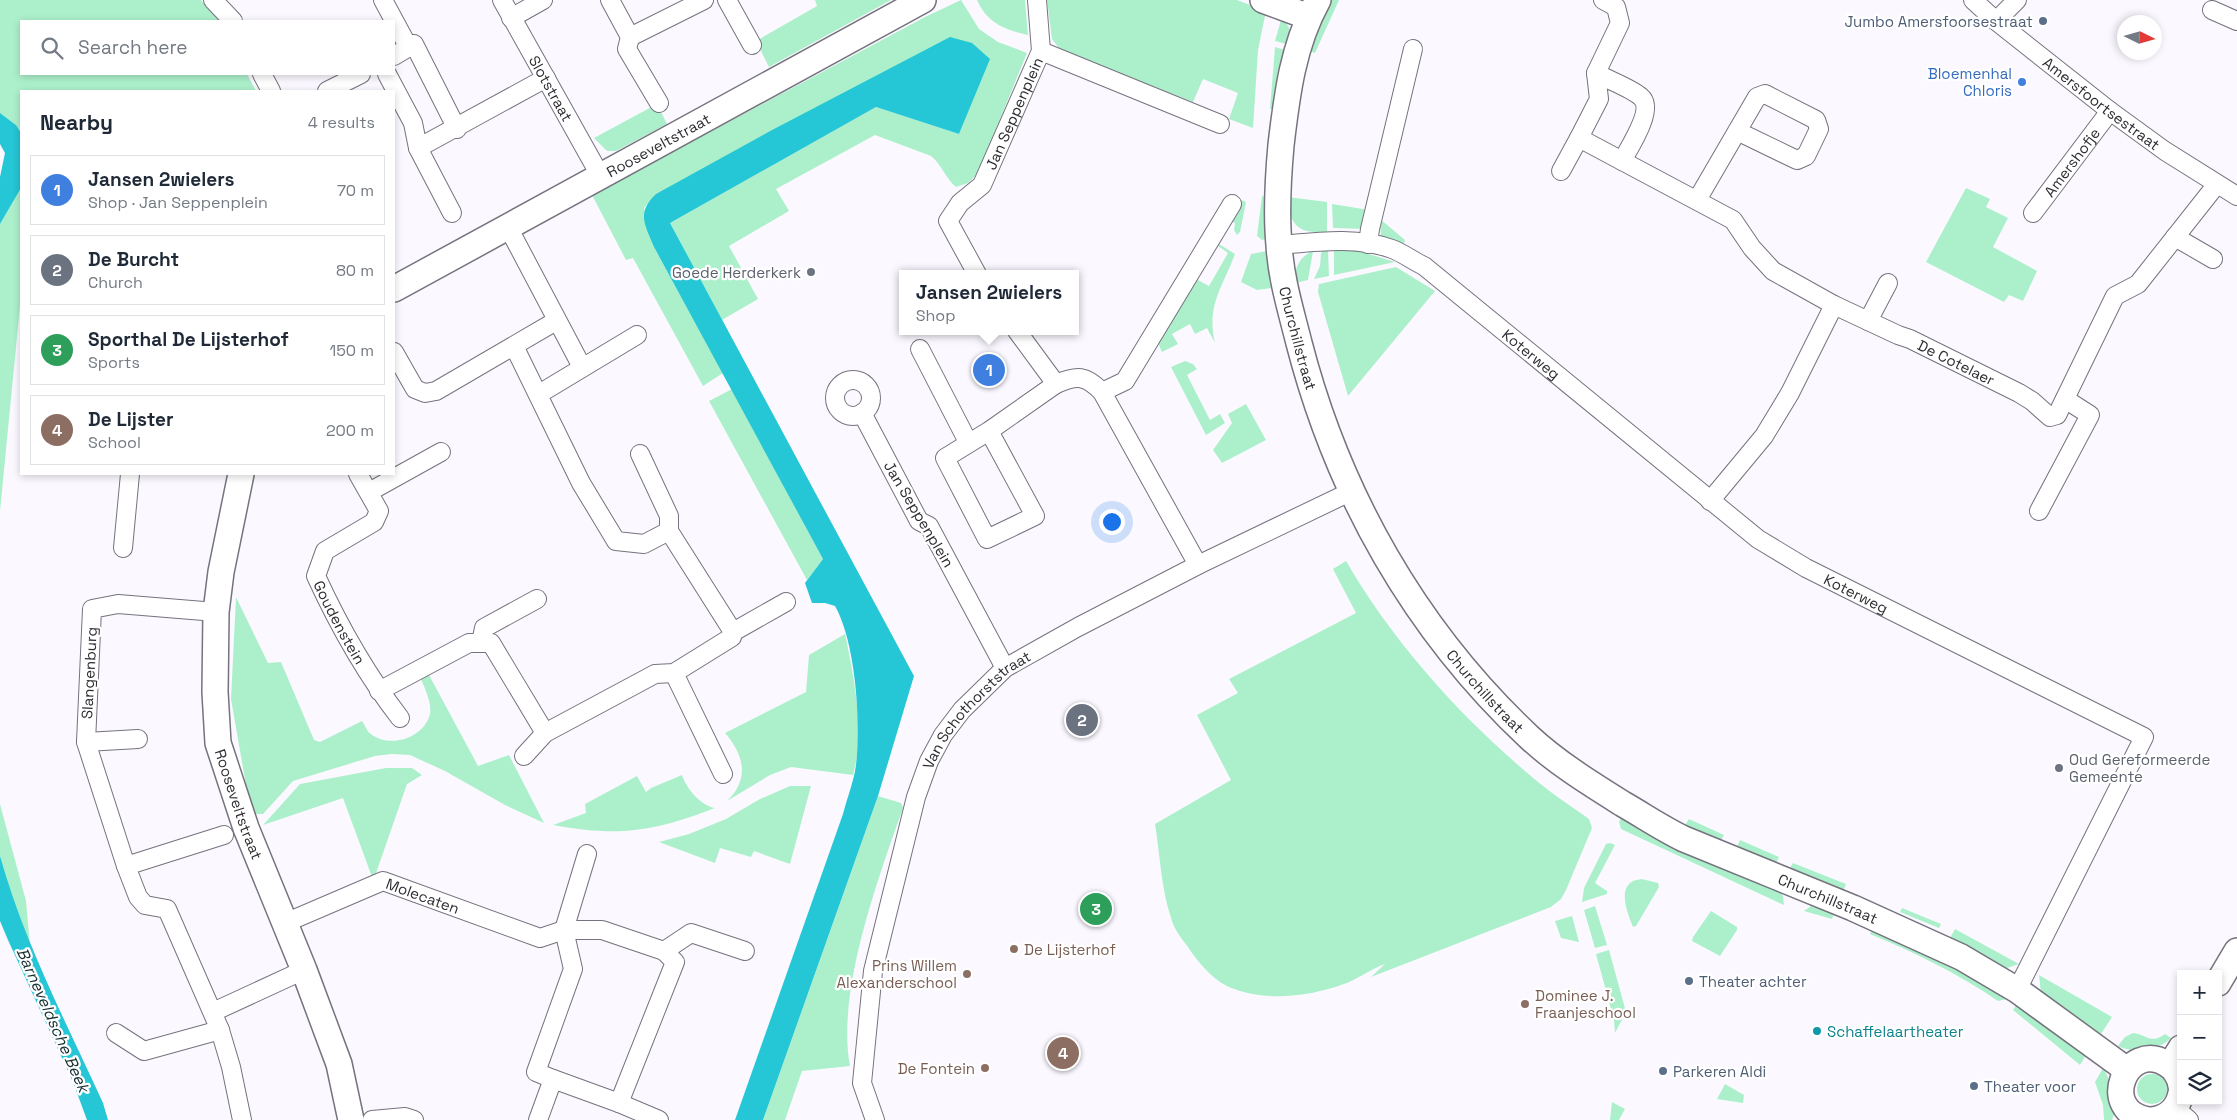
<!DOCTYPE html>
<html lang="en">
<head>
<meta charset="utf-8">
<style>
	:root { --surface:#fff; --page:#f6f6f7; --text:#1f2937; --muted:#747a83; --line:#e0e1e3; --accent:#d93025 }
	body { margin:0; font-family:"Space Grotesk",sans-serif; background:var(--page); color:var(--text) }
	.controls { position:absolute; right:15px; bottom:15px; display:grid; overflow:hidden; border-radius:0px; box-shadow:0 2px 8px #0003 }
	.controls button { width:45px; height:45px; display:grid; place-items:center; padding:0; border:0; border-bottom:1px solid var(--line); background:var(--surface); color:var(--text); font:25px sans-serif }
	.compass { position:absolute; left:2117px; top:15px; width:45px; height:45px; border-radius:50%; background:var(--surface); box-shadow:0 2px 8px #0003; rotate:95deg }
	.you { position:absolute; left:1111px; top:521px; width:18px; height:18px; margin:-12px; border:4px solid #fff; border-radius:50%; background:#1a73e8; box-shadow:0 0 0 8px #1a73e833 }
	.badge { display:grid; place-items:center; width:32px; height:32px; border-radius:50%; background:var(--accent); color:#fff; font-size:16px; font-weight:700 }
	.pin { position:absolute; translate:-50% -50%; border:2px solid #fff; box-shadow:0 1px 5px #0006 }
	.popup { position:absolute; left:899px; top:270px; width:180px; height:65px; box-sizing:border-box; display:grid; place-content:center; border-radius:0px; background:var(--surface); filter:drop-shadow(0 1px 4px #0005); font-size:16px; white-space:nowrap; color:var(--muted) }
	.popup b { font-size:19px; color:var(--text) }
	.popup::after { content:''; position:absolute; left:50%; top:100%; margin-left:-10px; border:10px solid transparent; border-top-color:var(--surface) }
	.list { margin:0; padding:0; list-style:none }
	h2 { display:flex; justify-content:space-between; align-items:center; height:65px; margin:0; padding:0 20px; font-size:21px }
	h2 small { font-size:16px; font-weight:400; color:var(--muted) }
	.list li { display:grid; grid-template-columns:32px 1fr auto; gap:15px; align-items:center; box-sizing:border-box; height:70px; margin:0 10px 10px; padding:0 10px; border:1px solid var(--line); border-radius:0px }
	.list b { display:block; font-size:19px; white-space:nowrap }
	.list p { margin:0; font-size:16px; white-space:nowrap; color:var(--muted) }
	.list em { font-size:16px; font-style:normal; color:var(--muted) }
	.icon { flex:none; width:28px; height:28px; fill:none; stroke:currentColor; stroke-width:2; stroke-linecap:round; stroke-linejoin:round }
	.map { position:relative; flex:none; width:2237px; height:1120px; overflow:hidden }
	.search { position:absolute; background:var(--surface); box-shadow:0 2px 8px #0003; left:20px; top:20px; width:375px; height:55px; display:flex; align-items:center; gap:12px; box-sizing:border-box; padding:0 18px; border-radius:0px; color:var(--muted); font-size:19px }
	.panel { position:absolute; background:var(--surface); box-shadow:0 2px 8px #0003; left:20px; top:90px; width:375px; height:385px; border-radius:0px }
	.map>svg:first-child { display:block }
</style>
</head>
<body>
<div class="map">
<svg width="2237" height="1120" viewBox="0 0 2237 1120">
	<rect width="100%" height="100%" fill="#fbf9ff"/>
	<!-- green -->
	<path fill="#acf0cb" d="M0 0H201L220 21H21V74H247L256 91H21V133L16 125 0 113Z
		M815 0H891L769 67 756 41 817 6Z
		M961 0 979 29 998 42 1027 53 978 173 968 183 956 187C946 179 942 165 931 156L875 135 776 189 789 211 729 246 758 299 722 320 670 223 876 107 959 134 989 59 656 194 644 208 654 247 723 373 703 386 633 258 626 260 592 195 925 17Z
		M977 0H1025L1028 35C1005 30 987 23 977 0Z
		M1047 0H1237L1266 11 1258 50 1253 128 1229 119 1238 93 1203 79 1193 102 1061 51 1052 39Z
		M1328 0H1339L1315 53 1307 50Z
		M1281 20H1284C1291 28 1291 34 1290 45L1275 41Z
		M1275 47 1288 51 1276 109H1270Z
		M657 104 667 124 616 151H607L594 138Z
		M21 188V296L0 511V224Z
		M1966 188 1990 199 1986 207 2008 218 1993 247 2037 271 2023 301 2009 295 2004 302 1926 262Z
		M1262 196 1266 197 1265 239 1262 240 1257 236Z
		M1288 197 1327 202V232C1299 234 1289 226 1288 197Z
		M1239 199 1246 202 1240 232 1237 235 1234 230 1235 223 1230 221Z
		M1332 204 1369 210 1365 229 1333 228Z
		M1380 219 1405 240 1403 246 1381 238Z
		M1219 244 1235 254C1223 287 1206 305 1215 343L1207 328 1195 334 1190 324 1172 334 1178 344 1162 352 1157 341 1196 279 1209 286 1228 253 1218 246Z
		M1324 250H1328L1329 276 1314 279 1320 266 1321 253Z
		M1334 250 1359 251 1395 262 1334 275Z
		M1267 251 1272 288 1257 290 1241 282 1251 254Z
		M1313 251 1308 280 1295 283C1294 268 1299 257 1313 251Z
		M1396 267 1435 291 1348 396 1318 292 1319 284Z
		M1185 361 1193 364 1197 369 1187 375 1210 420 1220 414 1225 423 1206 435 1171 367Z
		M732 389 823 559 807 580 709 401Z
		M1246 404 1266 440 1222 463 1213 450 1232 423 1228 414Z
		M1346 561C1392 640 1456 712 1525 771 1545 789 1568 804 1589 819L1592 828 1566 890 1561 899 1551 907 1371 977 1385 964C1371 969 1358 979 1344 984 1308 997 1265 1002 1229 987 1213 980 1197 961 1188 947 1181 938 1174 929 1171 918 1161 888 1160 854 1155 824L1231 780 1197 715 1238 693 1229 679 1356 613 1333 569Z
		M236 597 268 663 281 662 314 740 320 742 362 721C365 725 367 732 371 734 390 749 424 738 430 714 432 703 425 689 421 679L429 675 478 766 509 755 544 823 505 805 445 771 410 755 392 754 375 756 293 781 263 814H251L231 699Z
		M845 634C854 676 865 733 853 775L791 767 770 775 727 801C750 779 744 755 725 733L806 692 809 655Z
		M386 768H412L422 775 407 784 375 876 372 877 343 798 263 825 300 784Z
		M682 775C686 788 701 806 715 808 653 832 618 837 553 825L586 813 585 804 637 776 646 792 651 788Z
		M790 786H811L790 864 754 851 751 857 720 848 715 863 659 842 689 834 726 819 760 799Z
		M878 796 901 803 903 808C878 879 836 992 850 1066L802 1071 785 1120H763Z
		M0 804 26 901 30 945 8 885 0 856Z
		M1622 816 1779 889 1783 896 1784 905 1621 829 1619 822Z
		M1689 819 1724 835 1719 844 1683 828Z
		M1740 840 1779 857 1774 867 1735 852Z
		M1610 843 1615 845 1595 883 1607 891V894L1582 902 1584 888 1606 844Z
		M1793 863 1846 884 1842 895 1837 893 1836 886 1790 868Z
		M1642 879 1658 883 1659 887 1636 926 1633 927C1626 910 1615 881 1642 879Z
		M1820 905 1835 911 1832 919 1804 911 1811 906Z
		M1595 906 1607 945 1595 948 1584 910Z
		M1902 908 1941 924 1939 928 1900 912Z
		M1711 911 1737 927V930L1720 956 1692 941 1693 937Z
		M1572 916 1579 942 1561 938 1555 921Z
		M1873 927 1920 945 2007 999 1998 1001C1957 973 1916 953 1870 934Z
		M1955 929 2019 964 2001 970 1949 940Z
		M1609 950 1626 1012 1615 1033 1614 1020 1596 954Z
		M2039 975 2112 1017 2101 1034 2041 994Z
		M2018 1002 2086 1055 2080 1065 2013 1010Z
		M2133 1033C2147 1034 2150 1045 2165 1034L2171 1038C2158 1051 2134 1054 2118 1046L2125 1037Z
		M2103 1068C2112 1082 2119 1105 2112 1120H2104L2103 1105 2095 1082Z
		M2137 1089a15 15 0 1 1 30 0a15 15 0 1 1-30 0Z
		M1725 1084 1744 1095 1743 1103 1717 1099Z
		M1612 1102 1625 1109 1619 1120H1610Z"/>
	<!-- water -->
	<path fill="#25c6d5" d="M950 37 972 43 990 59 959 134 876 107 670 223 914 676 878 796 763 1120H735L843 814C847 798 854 781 856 765 861 724 856 643 835 606L825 603H812L805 583 823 559 654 247C645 225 636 213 656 194L774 129Z
		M0 113 16 125 21 133V188L0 224V177L5 153 0 144Z
		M0 856C24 942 66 1022 103 1103L108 1120H87L73 1082 8 940 0 921Z"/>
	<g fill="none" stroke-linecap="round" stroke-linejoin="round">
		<defs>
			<g id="street">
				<path d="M213 0 233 21"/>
				<path d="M383 0 409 48"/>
				<path id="s1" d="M502 0 601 177"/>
				<path d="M610 0 630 37 627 49 659 103"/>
				<path d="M727 0 752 45"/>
				<path d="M1603 0 1616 7 1620 23 1596 73 1599 99 1579 138 1733 220 1752 248 1773 271 1834 305 1790 393 1764 436 1710 501"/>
				<path id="s2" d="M1973 0 1996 21 2110 111 2165 151 2237 196"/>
				<path d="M2212 10 2237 21"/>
				<path d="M511 18 543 0"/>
				<path d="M1996 21 2017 0"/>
				<path d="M630 37 704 0"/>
				<path d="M1041 51 1220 124"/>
				<path d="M394 56 414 44 457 129"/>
				<path d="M1596 73C1608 80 1631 88 1641 97 1655 109 1629 148 1622 161"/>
				<path d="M262 74 271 91"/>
				<path d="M387 74 413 123 418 148 452 213"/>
				<path d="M327 91 361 74"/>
				<path d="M418 148 546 78"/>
				<path d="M1561 171 1579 138"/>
				<path d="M1697 200 1757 97 1765 94 1816 120 1819 129 1806 156 1797 160 1737 131"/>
				<path id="s3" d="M2033 213 2110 111"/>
				<path d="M508 227 582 367"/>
				<path d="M2175 237 2213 259"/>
				<path d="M1368 244 1370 229 1413 49"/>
				<path id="s4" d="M1279 245C1315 242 1357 236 1392 249 1403 253 1413 261 1424 266L1758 539 1806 568 2144 737 2017 990"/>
				<path id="s5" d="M977 274 948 221 960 203 982 185 1041 51 1037 0"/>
				<path id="s6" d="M1834 305 1898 335 1910 339 2019 393 2032 401 2050 417 2057 415 2115 296 2138 284 2217 184"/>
				<path d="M1868 321 1888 283"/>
				<path d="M1017 331 1056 384C1077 375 1086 375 1102 392L1198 565"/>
				<path d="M514 346 581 483 616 541 644 544 669 531"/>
				<path d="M920 349 968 442"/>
				<path d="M394 352 415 389 425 393 436 391 556 321"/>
				<circle cx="853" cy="398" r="18"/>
				<path d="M1102 392 1125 381 1232 204"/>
				<path d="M539 394 637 335"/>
				<path d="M862 413 919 521 929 526 1005 668"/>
				<path d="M989 431 945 458 987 539 1035 516 989 431 1056 384"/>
				<path d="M640 454 669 516V531L733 632"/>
				<path id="s7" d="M358 474 379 511 374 522 325 551 316 576C339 626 366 674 400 718"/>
				<path d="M369 492 441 452"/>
				<path d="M2039 511 2090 415 2065 399"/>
				<path d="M123 548 130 474"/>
				<path d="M216 612 118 604 92 609 86 742 126 866 224 835"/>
				<path d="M481 643 484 628 537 599"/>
				<path d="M674 673 723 774"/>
				<path d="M379 691 469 643H491L545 733"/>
				<path d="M86 742 138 739"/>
				<path d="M524 756 545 733 655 674 674 673 732 637 733 632 786 602"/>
				<path d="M126 866 138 897 145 905 167 909 220 1030 231 1067 242 1120"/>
				<path id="s8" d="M285 923 383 881 540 938 564 930H602L664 951 675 962 619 1103 553 1079 538 1120"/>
				<path d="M664 951 691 933 745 951"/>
				<path d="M213 1012 304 970"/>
				<path d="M116 1033 144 1051 220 1030"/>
				<path d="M553 1079 536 1072 573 969 564 930 587 854"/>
				<path d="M619 1103 659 1120"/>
				<path d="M2175 1108 2189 1120"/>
				<path d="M372 1120 405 1117 414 1120"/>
				<path id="s9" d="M875 1120 862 1083 873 971 916 797 929 761 943 735 962 710 1005 668 1078 627 1198 565 1352 491"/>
			</g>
			<g id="secondary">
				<path d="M1263 0 1309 17"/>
				<path id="s10" d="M1318 0C1293 45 1287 94 1281 145 1278 178 1276 212 1279 245 1281 279 1291 311 1299 343 1338 494 1415 630 1529 737 1557 763 1591 784 1623 804 1644 816 1663 829 1684 839L1853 908 1961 957 2017 990 2127 1070"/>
				<path id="s11" d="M394 289 923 0"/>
				<path id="s12" d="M241 474 221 572 216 612 215 692 218 743 246 828 304 970 339 1064 351 1120"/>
				<path d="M2218 983 2237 951"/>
				<path d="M2170 1066 2181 1048"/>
				<path d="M2148 1120C2097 1111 2126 1039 2167 1064 2174 1068 2180 1077 2181 1086"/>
				<path d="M2152 1120C2168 1118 2178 1109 2181 1093"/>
			</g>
		</defs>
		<!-- street casing -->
		<use href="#street" stroke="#76727e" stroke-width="20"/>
		<!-- secondary casing -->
		<use href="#secondary" stroke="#76727e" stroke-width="28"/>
		<!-- street -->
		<use href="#street" stroke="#fff" stroke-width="18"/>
		<!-- secondary -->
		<use href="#secondary" stroke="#fff" stroke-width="25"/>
	</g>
	<!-- markers -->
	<g fill="#5c6f8a" stroke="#fff" stroke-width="2">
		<circle cx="2043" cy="21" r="5"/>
		<circle cx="1689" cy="981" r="5"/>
		<circle cx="1663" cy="1071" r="5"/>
		<circle cx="1974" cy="1086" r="5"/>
	</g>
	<circle fill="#3f7fe0" stroke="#fff" stroke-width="2" cx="2022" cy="82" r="5"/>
	<g fill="#6b7280" stroke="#fff" stroke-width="2">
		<circle cx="811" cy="272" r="5"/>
		<circle cx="2059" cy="768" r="5"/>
	</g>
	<g fill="#8d6e63" stroke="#fff" stroke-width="2">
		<circle cx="1014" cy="949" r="5"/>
		<circle cx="967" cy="974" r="5"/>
		<circle cx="1525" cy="1004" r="5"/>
		<circle cx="985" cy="1068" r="5"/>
	</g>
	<circle fill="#0f9aa8" stroke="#fff" stroke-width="2" cx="1817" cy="1031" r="5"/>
	<g text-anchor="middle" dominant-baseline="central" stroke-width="4.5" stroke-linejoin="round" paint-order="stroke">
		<!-- service labels -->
		<g font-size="15" fill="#4e5e75" stroke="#fff" text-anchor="start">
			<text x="2033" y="21" text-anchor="end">Jumbo Amersfoorsestraat</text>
			<text x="1699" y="981">Theater achter</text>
			<text x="1673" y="1071">Parkeren Aldi</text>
			<text x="1984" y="1086">Theater voor</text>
		</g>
		<!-- shop labels -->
		<g font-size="15" fill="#366cbe" stroke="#fff" text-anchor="end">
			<text x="2012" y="73">Bloemenhal<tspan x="2012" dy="17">Chloris</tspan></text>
		</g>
		<!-- street labels -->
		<g font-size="15" fill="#2f2d32" stroke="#fff">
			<text stroke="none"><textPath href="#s1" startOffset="101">Slotstraat</textPath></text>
			<text stroke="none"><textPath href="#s2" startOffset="165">Amersfoortsestraat</textPath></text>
			<text stroke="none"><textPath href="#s5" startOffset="189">Jan Seppenplein</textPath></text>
			<text stroke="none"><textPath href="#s11" startOffset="301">Rooseveltstraat</textPath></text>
			<text stroke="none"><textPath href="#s3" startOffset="64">Amershofje</textPath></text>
			<text stroke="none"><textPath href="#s10" startOffset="346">Churchillstraat</textPath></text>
			<text stroke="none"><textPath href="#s4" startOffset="289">Koterweg</textPath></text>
			<text stroke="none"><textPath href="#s6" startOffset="135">De Cotelaer</textPath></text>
			<text transform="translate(919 514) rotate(59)">Jan Seppenplein</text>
			<text stroke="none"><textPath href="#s4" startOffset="694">Koterweg</textPath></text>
			<text stroke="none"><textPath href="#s7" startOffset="190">Goudenstein</textPath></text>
			<text transform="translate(89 673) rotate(-87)">Slangenburg</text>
			<text stroke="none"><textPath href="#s10" startOffset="750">Churchillstraat</textPath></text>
			<text stroke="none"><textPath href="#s9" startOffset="440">Van Schothorststraat</textPath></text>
			<text stroke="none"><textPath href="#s12" startOffset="336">Rooseveltstraat</textPath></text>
			<text stroke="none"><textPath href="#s8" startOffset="149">Molecaten</textPath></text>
			<text stroke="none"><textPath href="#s10" startOffset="1155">Churchillstraat</textPath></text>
		</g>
		<!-- worship labels -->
		<g font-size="15" fill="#5b616d" stroke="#fff" text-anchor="end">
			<text x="801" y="272">Goede Herderkerk</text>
			<text x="2069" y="759" text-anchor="start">Oud Gereformeerde<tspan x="2069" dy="17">Gemeente</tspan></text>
		</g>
		<!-- education labels -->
		<g font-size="15" fill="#785e54" stroke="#fff" text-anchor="start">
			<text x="1024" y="949">De Lijsterhof</text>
			<text x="957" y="965" text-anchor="end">Prins Willem<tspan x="957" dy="17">Alexanderschool</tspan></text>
			<text x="1535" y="995">Dominee J.<tspan x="1535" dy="17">Fraanjeschool</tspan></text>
			<text x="975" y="1068" text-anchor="end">De Fontein</text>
		</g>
		<!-- culture labels -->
		<g font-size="15" fill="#0d838f" stroke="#fff" text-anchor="start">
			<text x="1827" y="1031">Schaffelaartheater</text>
		</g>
		<!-- water labels -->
		<g font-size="16" font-style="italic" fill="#173032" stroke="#fff">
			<text transform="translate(53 1020) rotate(66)">Barneveldsche Beek</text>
		</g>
	</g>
</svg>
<div class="controls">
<button>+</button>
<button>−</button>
<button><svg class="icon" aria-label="layers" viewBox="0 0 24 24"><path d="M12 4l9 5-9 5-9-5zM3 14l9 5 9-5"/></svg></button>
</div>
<svg class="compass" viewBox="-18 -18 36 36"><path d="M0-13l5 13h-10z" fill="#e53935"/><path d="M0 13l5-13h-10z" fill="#747a83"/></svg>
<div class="you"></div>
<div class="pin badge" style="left:989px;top:370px;background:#3f7fe0">1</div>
<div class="popup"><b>Jansen 2wielers</b>Shop</div>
<div class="pin badge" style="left:1082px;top:720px;background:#6b7280">2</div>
<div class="pin badge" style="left:1096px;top:909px;background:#2e9e5b">3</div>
<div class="pin badge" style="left:1063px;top:1053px;background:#8d6e63">4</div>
<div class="search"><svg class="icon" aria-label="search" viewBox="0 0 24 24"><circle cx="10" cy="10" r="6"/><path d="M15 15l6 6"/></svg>Search here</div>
<section class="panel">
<h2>Nearby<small>4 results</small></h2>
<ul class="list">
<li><span class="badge" style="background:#3f7fe0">1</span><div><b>Jansen 2wielers</b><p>Shop · Jan Seppenplein</p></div><em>70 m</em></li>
<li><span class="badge" style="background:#6b7280">2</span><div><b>De Burcht</b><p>Church</p></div><em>80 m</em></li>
<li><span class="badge" style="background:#2e9e5b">3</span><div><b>Sporthal De Lijsterhof</b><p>Sports</p></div><em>150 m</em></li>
<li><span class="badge" style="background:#8d6e63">4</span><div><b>De Lijster</b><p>School</p></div><em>200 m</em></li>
</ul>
</section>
</div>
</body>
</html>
